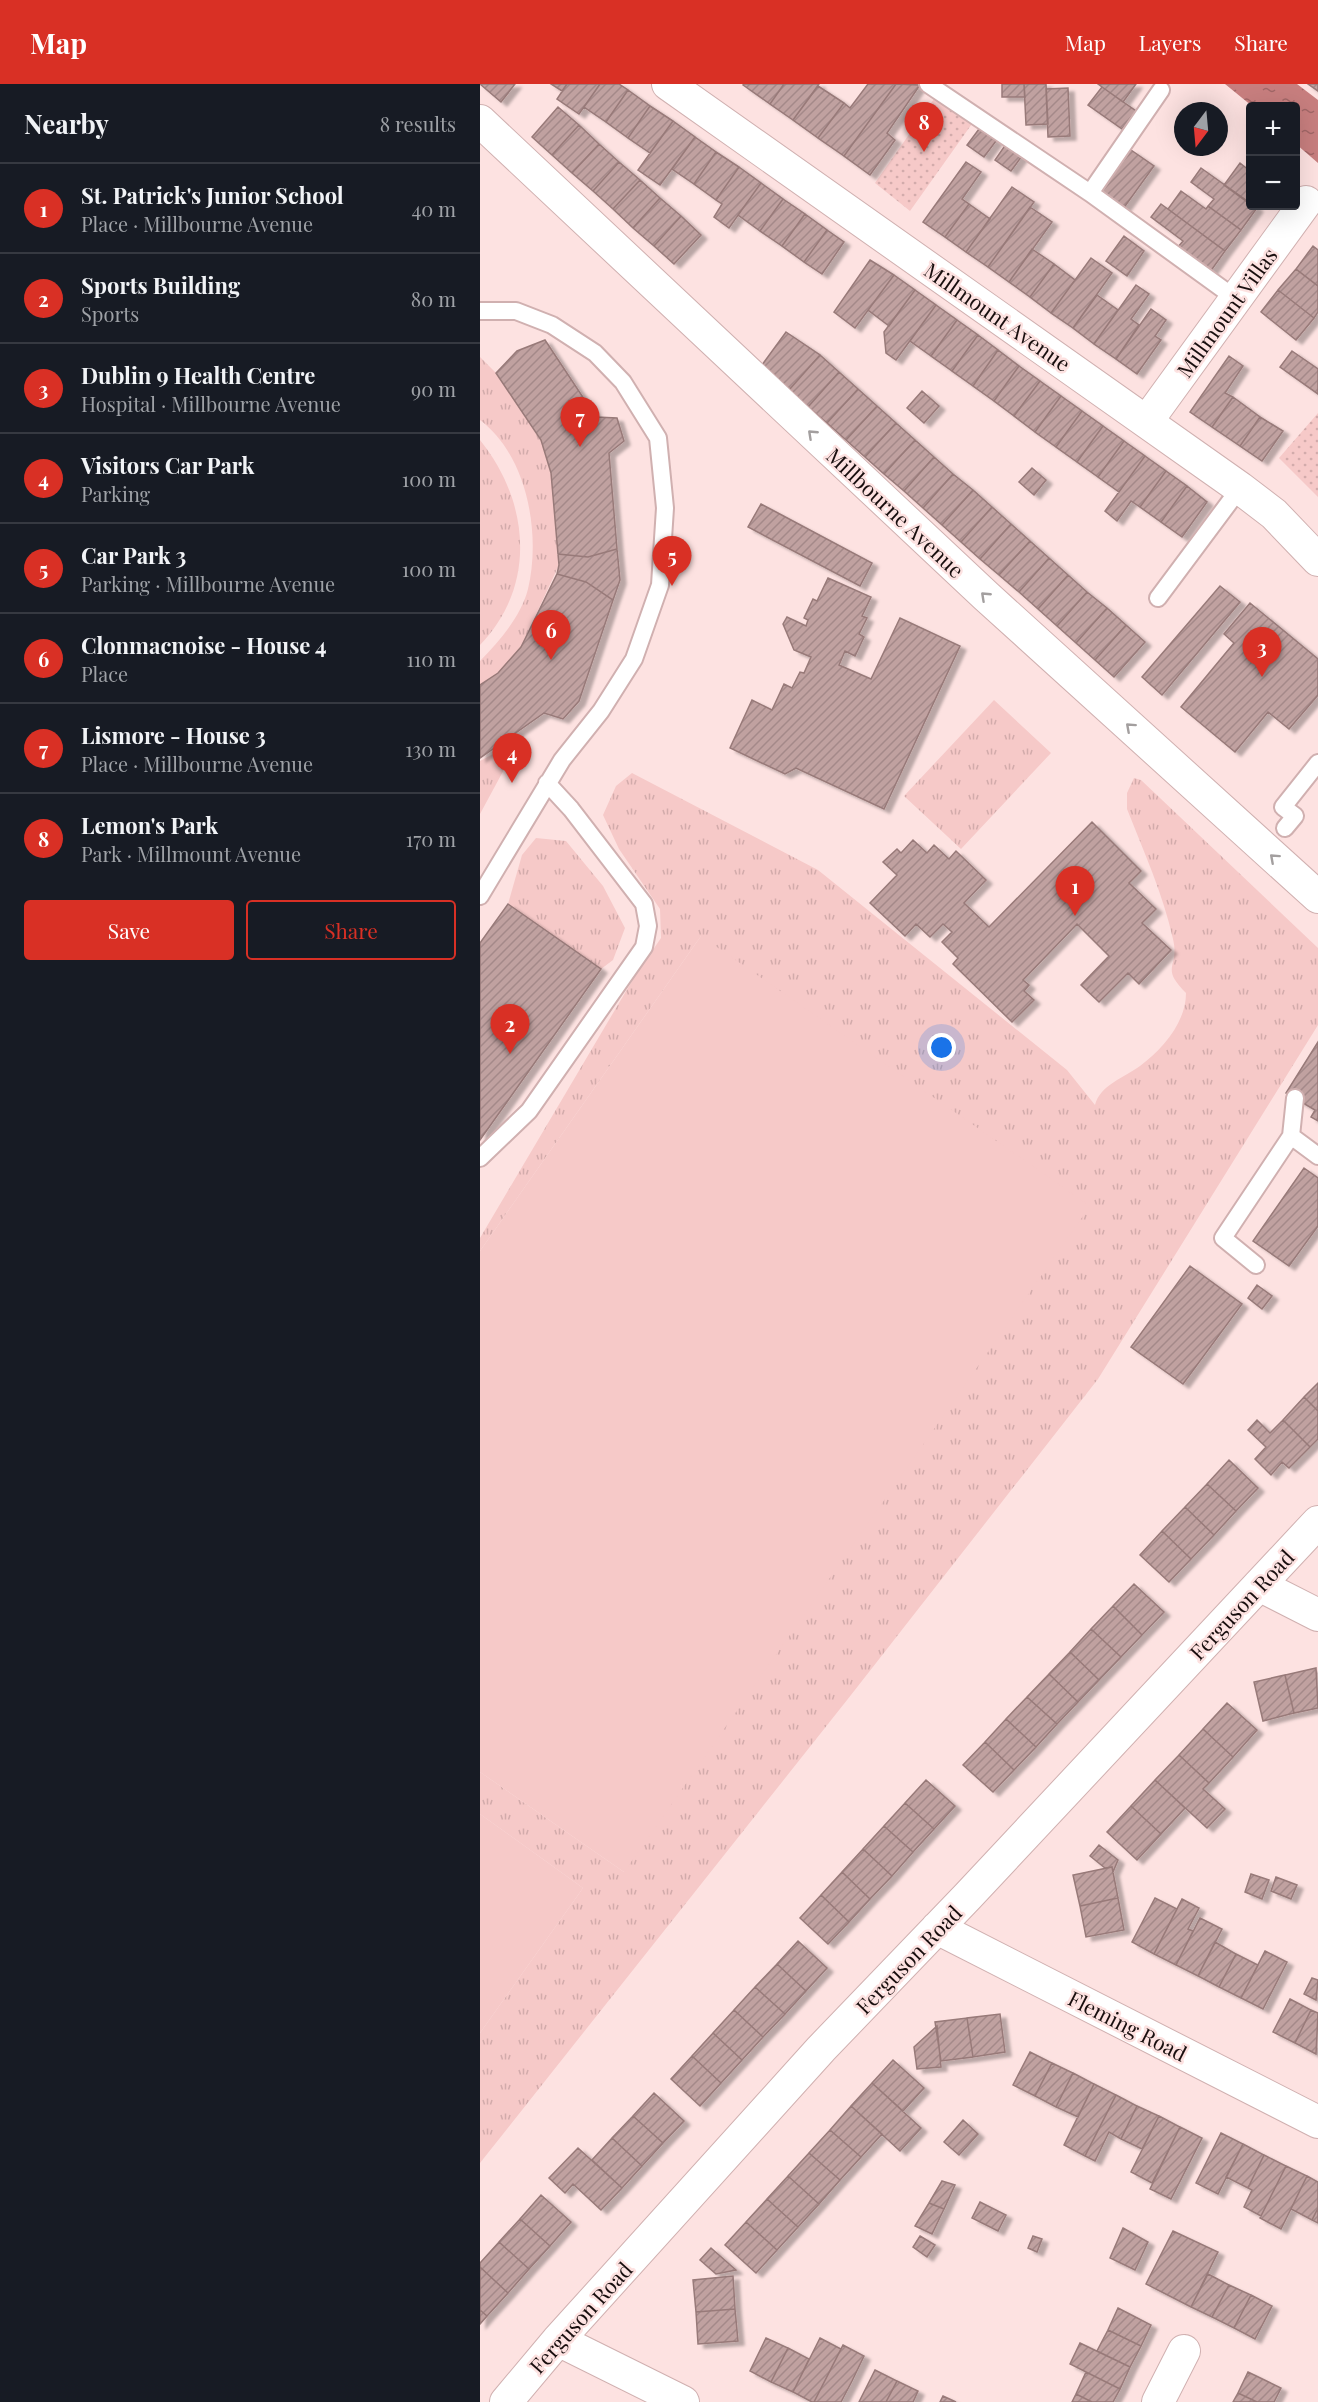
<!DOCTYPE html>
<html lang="en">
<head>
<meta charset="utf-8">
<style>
	:root { --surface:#171b24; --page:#20242c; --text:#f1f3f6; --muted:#9ea1a6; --line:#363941; --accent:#d93025 }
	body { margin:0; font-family:"Playfair Display",serif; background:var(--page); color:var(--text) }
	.controls { position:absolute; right:18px; top:18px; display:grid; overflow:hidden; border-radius:6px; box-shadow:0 6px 24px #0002 }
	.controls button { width:54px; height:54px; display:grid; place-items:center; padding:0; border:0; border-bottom:2px solid var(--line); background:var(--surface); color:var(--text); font:30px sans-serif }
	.compass { position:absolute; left:694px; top:18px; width:54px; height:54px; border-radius:50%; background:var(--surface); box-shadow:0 6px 24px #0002; rotate:196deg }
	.you { position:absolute; left:462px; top:964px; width:21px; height:21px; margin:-15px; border:4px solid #fff; border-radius:50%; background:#1a73e8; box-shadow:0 0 0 9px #1a73e833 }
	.badge { display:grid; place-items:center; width:39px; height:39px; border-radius:50%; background:var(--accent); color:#fff; font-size:20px; font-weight:700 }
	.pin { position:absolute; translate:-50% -50px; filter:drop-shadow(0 2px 3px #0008) }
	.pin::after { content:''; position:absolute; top:32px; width:21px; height:18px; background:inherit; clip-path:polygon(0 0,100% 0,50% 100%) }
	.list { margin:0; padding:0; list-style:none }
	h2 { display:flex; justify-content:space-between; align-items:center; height:78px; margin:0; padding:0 24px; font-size:26px }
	h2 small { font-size:20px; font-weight:400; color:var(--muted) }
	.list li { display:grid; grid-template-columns:39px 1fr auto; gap:18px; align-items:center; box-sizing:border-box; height:90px; padding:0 24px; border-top:2px solid var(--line) }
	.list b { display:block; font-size:22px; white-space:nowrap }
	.list p { margin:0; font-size:20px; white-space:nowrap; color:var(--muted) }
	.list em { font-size:20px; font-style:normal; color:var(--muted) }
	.actions { display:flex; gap:12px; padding:18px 24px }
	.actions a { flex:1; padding:14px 0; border:2px solid var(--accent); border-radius:6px; text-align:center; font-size:21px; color:var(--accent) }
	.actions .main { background:var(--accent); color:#fff }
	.map { position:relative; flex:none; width:838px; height:2318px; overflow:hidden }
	header { display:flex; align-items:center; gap:36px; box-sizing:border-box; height:84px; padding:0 30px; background:var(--accent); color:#fff }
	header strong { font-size:28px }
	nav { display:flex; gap:33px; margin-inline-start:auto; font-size:21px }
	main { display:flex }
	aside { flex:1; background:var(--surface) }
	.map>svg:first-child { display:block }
</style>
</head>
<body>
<header>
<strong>Map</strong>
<nav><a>Map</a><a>Layers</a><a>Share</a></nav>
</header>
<main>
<aside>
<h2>Nearby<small>8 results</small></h2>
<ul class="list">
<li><span class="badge">1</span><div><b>St. Patrick's Junior School</b><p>Place · Millbourne Avenue</p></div><em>40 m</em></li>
<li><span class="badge">2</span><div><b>Sports Building</b><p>Sports</p></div><em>80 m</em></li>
<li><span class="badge">3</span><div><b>Dublin 9 Health Centre</b><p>Hospital · Millbourne Avenue</p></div><em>90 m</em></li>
<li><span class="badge">4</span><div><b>Visitors Car Park</b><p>Parking</p></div><em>100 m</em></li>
<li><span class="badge">5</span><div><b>Car Park 3</b><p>Parking · Millbourne Avenue</p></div><em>100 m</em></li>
<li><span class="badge">6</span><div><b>Clonmacnoise - House 4</b><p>Place</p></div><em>110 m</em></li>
<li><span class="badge">7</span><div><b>Lismore - House 3</b><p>Place · Millbourne Avenue</p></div><em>130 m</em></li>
<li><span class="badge">8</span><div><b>Lemon's Park</b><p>Park · Millmount Avenue</p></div><em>170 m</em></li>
</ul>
<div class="actions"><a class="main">Save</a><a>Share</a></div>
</aside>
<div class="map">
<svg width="838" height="2318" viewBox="0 0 838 2318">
	<defs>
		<pattern id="grass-tufts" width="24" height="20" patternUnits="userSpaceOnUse" patternTransform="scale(1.5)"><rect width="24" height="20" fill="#f6c9c8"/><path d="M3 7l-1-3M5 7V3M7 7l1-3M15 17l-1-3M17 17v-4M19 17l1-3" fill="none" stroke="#d2abab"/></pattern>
		<pattern id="park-dots" width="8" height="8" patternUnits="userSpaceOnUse" patternTransform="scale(1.5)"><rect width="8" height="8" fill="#f6c9c8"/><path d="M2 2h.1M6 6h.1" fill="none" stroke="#d2abab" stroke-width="1.8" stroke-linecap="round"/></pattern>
		<pattern id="water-ripples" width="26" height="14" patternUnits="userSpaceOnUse" patternTransform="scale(1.5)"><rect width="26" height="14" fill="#c77e7e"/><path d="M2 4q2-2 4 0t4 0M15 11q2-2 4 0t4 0" fill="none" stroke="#a16666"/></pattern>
		<pattern id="building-hatch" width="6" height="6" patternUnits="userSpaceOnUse" patternTransform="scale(1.5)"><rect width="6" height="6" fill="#c0a1a0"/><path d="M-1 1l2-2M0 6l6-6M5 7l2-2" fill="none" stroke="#a48989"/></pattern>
		<filter id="shadow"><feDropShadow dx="6" dy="4" stdDeviation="1.5" flood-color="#0004"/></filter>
	</defs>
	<rect width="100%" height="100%" fill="#fde2e1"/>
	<!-- grass -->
	<path fill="url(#grass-tufts)" d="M0 273 16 289 61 356 71 389 79 481 41 563 18 589 0 601V577C19 557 41 533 48 505 61 451 48 372 0 336Z
		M0 356C50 418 57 502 0 561Z
		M514 616 571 669 481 765 424 712Z
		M28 662 34 667 0 730V677Z
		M152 689 338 786 587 986 615 1021C620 1001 645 993 660 982 683 965 706 938 706 909 679 882 700 885 693 855 683 810 664 768 647 725V709L654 694 661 696 838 864V941L618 1295 371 1611 0 2079V1949L103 1804 0 1730V1688L144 1788 221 852 0 1167V1154L155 892 181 854 180 825 139 765 123 731 136 702Z
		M56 754 86 757 123 802 145 844 133 876 121 885 28 820 42 771Z"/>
	<!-- park -->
	<path fill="url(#park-dots)" d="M456 12 494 37 430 127 395 99Z
		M838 329V413L799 374Z"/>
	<!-- pitch -->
	<path fill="#f6c9c8" d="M221 852 610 1122 144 1788 0 1688V1167Z
		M0 1730 103 1804 0 1949Z"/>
	<!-- water -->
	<path fill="url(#water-ripples)" d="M745 0H817L838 16V79L816 60V22H772Z"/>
	<!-- building -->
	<path fill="url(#building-hatch)" stroke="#987a79" stroke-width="1.5" filter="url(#shadow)" d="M0 0H35L21 18Z
		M71 0H87L82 7Z
		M87 0H120L99 30 77 15Z
		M120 0H139L148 6 126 38 104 23Z
		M264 0H304L290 20 263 1Z
		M304 0H339L313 36 290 20Z
		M388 0H416L364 72 338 54 364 19 370 24Z
		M416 0 440 1 407 49 415 56 390 91 364 72Z
		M522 0H544L545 13H522Z
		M544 0H566L568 40 546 41Z
		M618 0H656L643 18Z
		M828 0H838V7Z
		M338 2 364 19 338 54 313 36Z
		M622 3 656 27 642 45 608 21Z
		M588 4 590 52 568 53 566 5Z
		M148 6 170 22 148 54 126 38Z
		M170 22 193 37 170 69 148 54Z
		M78 23 99 41 72 71 52 53Z
		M193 37 215 53 180 101 158 86Z
		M99 41 119 60 92 89 72 71Z
		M499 45 516 57 504 73 487 61Z
		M215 53 236 68 214 100 192 85Z
		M119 60 139 78 113 107 92 89Z
		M526 60 542 72 531 87 515 76Z
		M651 66 674 82 643 125 620 109Z
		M236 68 259 83 236 116 214 100Z
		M139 78 160 96 133 125 113 107Z
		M486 78 501 88 482 115 489 120 465 153 443 138Z
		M760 79 770 87V120L744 101Z
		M259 83 281 99 249 144 234 133 242 120 236 116Z
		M721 84 777 124 761 146 728 122 734 115 711 98Z
		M160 96 180 114 153 144 133 125Z
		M281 99 303 115 280 147 258 131Z
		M532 103 554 118 508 183 486 168Z
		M701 107 726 125 728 122 761 146 745 167 688 125Z
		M180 114 201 132 174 162 153 144Z
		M303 115 325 130 302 162 280 147Z
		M489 120 510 135 486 168 465 153Z
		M681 120 745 167 730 188 697 164 703 157 671 133Z
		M550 123 572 138 529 198 508 183Z
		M325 130 347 146 324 178 302 162Z
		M201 132 221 151 194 180 174 162Z
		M347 146 364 158 342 190 324 178Z
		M644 152 664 167 647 192 626 177Z
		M833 162 838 166V202L816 185Z
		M552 165 574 180 550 213 529 198Z
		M611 174 632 189 593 244 571 229Z
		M390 176 414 191 375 244 354 228Z
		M574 180 595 196 571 229 550 213Z
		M816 185 838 202V228L834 234 798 206Z
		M414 191 435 206 409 242 388 226Z
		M656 201 669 210 651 235 659 241 636 275 614 260Z
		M435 206 456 221 416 276 406 269 404 248Z
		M798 206 834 234 816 256 781 228Z
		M617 211 638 226 614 260 593 244Z
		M456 221 477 236 451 272 430 257Z
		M671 225 686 236 675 252 681 256 657 290 636 275Z
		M477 236 498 251 472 287 451 272Z
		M306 248 340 271 309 306 282 281Z
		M498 251 518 266 493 302 472 287Z
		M65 256 116 333 137 334 144 357 129 369 137 465 108 473 78 470 71 389 61 356 16 289 37 267Z
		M518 266 539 282 514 317 493 302Z
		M812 267 838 285V310L800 283Z
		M340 271 359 288 328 323 309 306Z
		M749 272 763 282 745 309 753 313 732 343 710 328Z
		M539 282 560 297 534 332 514 317Z
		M359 288 378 305 347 339 328 323Z
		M560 297 581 312 555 348 534 332Z
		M378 305 397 322 366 356 347 339Z
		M442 307 459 322 444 339 427 324Z
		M581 312 602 327 576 363 555 348Z
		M753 313 780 333 760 362 732 343Z
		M397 322 416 339 385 373 366 356Z
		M602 327 623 342 597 378 576 363Z
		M780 333 803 347 782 377 760 362Z
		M416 339 435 356 404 390 385 373Z
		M623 342 644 357 618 393 597 378Z
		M435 356 454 373 424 407 404 390Z
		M644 357 665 372 639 408 618 393Z
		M665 372 686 387 660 423 651 417 637 437 625 427Z
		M454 373 473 390 443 424 424 407Z
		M552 384 566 396 554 411 539 398Z
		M686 387 707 402 681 438 660 423Z
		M473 390 493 406 462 441 443 424Z
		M707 402 727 418 702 453 681 438Z
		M493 406 512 423 481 458 462 441Z
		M281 420 392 479 380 502 268 443Z
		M512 423 531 440 500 475 481 458Z
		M531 440 550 457 519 491 500 475Z
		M550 457 569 474 539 508 519 491Z
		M137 465 140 496 133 516 106 498 77 490 79 481 78 470 108 473Z
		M569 474 588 491 558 525 539 508Z
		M77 490 106 498 133 516 99 617 83 635 64 629 0 674V601L18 589 41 563Z
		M588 491 607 508 577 542 558 525Z
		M348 494 391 513 382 532 387 534 379 550 384 553 375 572 365 567 359 581 391 595 420 534 480 562 404 725 316 684 305 690 250 664 272 616 292 626 304 600 312 604 320 588 324 589 331 573 314 566 303 540 307 533 326 542 328 536 324 534 333 515 337 517Z
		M740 502 760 518 682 611 662 593Z
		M607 508 627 524 596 559 577 542Z
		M770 519 838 575V611L809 645 788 628 755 668 701 623 754 559 744 550Z
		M627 524 646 541 615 576 596 559Z
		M646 541 665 558 634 593 615 576Z
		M612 738 661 787 649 799 676 825 662 839 691 866 659 900 648 889 619 918 601 901 629 872 597 840 543 896 549 901 544 907 554 916 532 938 473 880 478 874 462 858 472 848 463 840 450 853 436 840 425 852 390 819 417 791 403 778 417 765 421 769 433 756 447 769 454 761 469 775 476 767 506 796 484 819 509 843Z
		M28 820 121 885 0 1056V859Z
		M838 958V1037L831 1033 835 1026 806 1009Z
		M824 1084 838 1094V1142L809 1182 773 1157Z
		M710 1182 762 1220 703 1300 651 1263Z
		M777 1201 792 1212 782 1225 768 1214Z
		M838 1299V1327L824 1313Z
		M824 1313 838 1327V1355L830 1363 803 1336Z
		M777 1336 790 1349 803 1336 830 1363 809 1384 802 1378 791 1391 775 1375 786 1363 768 1346Z
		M749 1376 778 1404 756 1427 727 1400Z
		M727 1400 756 1427 734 1451 705 1423Z
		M705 1423 734 1451 711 1475 682 1447Z
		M682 1447 711 1475 689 1498 660 1471Z
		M654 1500 684 1528 662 1551 633 1522Z
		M633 1522 662 1551 641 1573 611 1545Z
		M611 1545 641 1573 619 1596 590 1568Z
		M590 1568 619 1596 598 1618 569 1590Z
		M836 1584 838 1624 814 1629 805 1591Z
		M569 1590 598 1618 577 1640 547 1613Z
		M805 1591 814 1629 783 1637 774 1598Z
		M547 1613 577 1640 556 1663 526 1635Z
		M747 1619 777 1646 753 1673 723 1645Z
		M526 1635 556 1663 534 1686 505 1658Z
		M723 1645 753 1673 729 1699 699 1671Z
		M505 1658 534 1686 513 1708 483 1681Z
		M699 1671 729 1699 723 1705 745 1725 727 1744 675 1696Z
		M446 1696 475 1722 454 1745 425 1719Z
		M675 1696 705 1724 681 1750 651 1722Z
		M425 1719 454 1745 433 1768 404 1742Z
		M651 1722 681 1750 657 1776 627 1748Z
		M404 1742 433 1768 412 1792 383 1765Z
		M619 1761 638 1776 633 1788 632 1783 625 1784 610 1772Z
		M383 1765 412 1792 390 1815 362 1788Z
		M632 1783 638 1814 600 1822 593 1791Z
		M362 1788 390 1815 369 1838 341 1811Z
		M771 1790 789 1796 782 1815 765 1808Z
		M796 1793 817 1801 811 1815 791 1807Z
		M341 1811 369 1838 348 1860 320 1834Z
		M638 1814 644 1846 606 1853 600 1822Z
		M675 1814 697 1825 674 1870 652 1858Z
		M702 1815 719 1824 708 1845 713 1847 696 1881 674 1870Z
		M720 1834 742 1845 718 1892 696 1881Z
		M318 1857 347 1884 326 1907 297 1880Z
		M735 1858 756 1870 739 1903 718 1892Z
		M785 1867 807 1878 783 1925 761 1914Z
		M756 1870 778 1881 761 1914 739 1903Z
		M297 1880 326 1907 305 1930 275 1903Z
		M832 1894 838 1896 836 1916 824 1910Z
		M275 1903 305 1930 283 1953 254 1926Z
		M810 1915 831 1926 815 1959 793 1948Z
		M254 1926 283 1953 262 1976 233 1949Z
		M831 1926 838 1929 836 1970 815 1959Z
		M520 1930 525 1968 493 1973 487 1934Z
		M487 1934 493 1973 461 1977 455 1938Z
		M457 1942 461 1983 437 1985 434 1963Z
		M233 1949 262 1976 241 1999 212 1972Z
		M550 1968 572 1979 555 2012 533 2001Z
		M212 1972 241 1999 220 2022 191 1995Z
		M413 1976 444 2004 423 2027 392 1999Z
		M572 1979 593 1989 576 2023 555 2012Z
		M593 1989 614 2000 598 2033 576 2023Z
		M392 1999 441 2044 420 2067 371 2022Z
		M614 2000 636 2011 605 2072 584 2061Z
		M174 2009 204 2037 183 2059 153 2032Z
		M636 2011 657 2022 641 2055 629 2048 615 2077 605 2072Z
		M371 2022 402 2050 381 2073 350 2046Z
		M657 2022 679 2032 662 2065 641 2055Z
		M153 2032 183 2059 162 2082 132 2054Z
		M679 2032 700 2043 672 2099 651 2088Z
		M483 2036 498 2050 479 2071 464 2058Z
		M700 2043 722 2054 691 2115 670 2105Z
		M350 2046 381 2073 360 2096 329 2069Z
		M741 2049 763 2060 738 2110 716 2099Z
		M132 2054 162 2082 142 2104 112 2076Z
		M763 2060 784 2071 768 2104 746 2093Z
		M98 2064 142 2104 121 2126 93 2100 85 2109 69 2094Z
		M329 2069 360 2096 339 2120 308 2092Z
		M784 2071 806 2082 781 2132 764 2123 772 2106 768 2104Z
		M806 2082 827 2092 801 2145 780 2134Z
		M308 2092 339 2120 318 2143 287 2115Z
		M827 2092 838 2098V2124L832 2136 811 2125Z
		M462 2097 475 2101 464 2125 449 2119Z
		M61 2111 91 2138 70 2162 40 2135Z
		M287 2115 318 2143 297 2166 266 2138Z
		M500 2118 526 2131 518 2147 492 2134Z
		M449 2119 464 2125 452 2150 435 2142Z
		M838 2124V2139L832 2136Z
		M40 2135 70 2162 49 2185 19 2158Z
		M266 2138 297 2166 276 2189 245 2161Z
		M643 2144 668 2158 655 2186 630 2174Z
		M693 2147 738 2168 711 2223 666 2200Z
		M440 2152 455 2161 447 2173 433 2163Z
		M553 2152 562 2155 557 2168 548 2164Z
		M19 2158 49 2185 28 2209 0 2183V2179Z
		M231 2164 256 2186 236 2190 220 2176Z
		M0 2183 28 2209 7 2232 0 2226Z
		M728 2190 749 2201 732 2233 711 2223Z
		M253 2192 255 2225 216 2228 213 2196Z
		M749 2201 771 2211 754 2244 732 2233Z
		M771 2211 792 2222 775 2255 754 2244Z
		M638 2224 671 2241 661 2262 628 2246Z
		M255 2225 258 2257 218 2260 216 2228Z
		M0 2226 7 2232 0 2240Z
		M628 2246 661 2262 650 2283 617 2267Z
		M286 2254 308 2264 291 2298 270 2287Z
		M340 2254 361 2265 334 2318H332L313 2308Z
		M600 2259 650 2283 640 2305 590 2280Z
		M363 2261 384 2272 372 2297 361 2318H334Z
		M308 2264 329 2275 313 2308 291 2298Z
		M395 2286 417 2297 406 2318H379Z
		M606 2288 640 2305 633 2318H612L596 2310Z
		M768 2288 801 2304 794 2318H777L758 2309Z
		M417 2297 438 2307 433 2318H406Z
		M758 2309 777 2318H753Z
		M596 2310 612 2318H592Z
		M463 2312 476 2318H460Z"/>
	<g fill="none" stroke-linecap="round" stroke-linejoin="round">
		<defs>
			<path id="lane" d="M448 0 610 109 755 214
				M610 109 681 6
				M0 227H36L72 241 115 269 143 298 178 354 185 424 180 501 154 575 121 627 82 676 0 812
				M678 514 760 404
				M805 744 815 732 803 723 838 679
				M811 1052 838 1072
				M0 1074 49 1027 164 863 168 842 164 820 91 725 67 699
				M776 1181 743 1154 811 1052 815 1014"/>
			<path id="street" d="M188 0 760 404 794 430 838 476
				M0 37 506 512 838 813
				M667 337 826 118
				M779 1501 838 1531
				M457 1844 838 2038
				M78 2256 203 2318
				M26 2318 78 2256 341 1965 488 1812 838 1438
				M678 2318 704 2267"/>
		</defs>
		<!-- lane casing -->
		<use href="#lane" stroke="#d0b0b0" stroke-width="20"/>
		<!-- street casing -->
		<use href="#street" stroke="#d0b0b0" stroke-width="34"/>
		<!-- lane -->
		<use href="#lane" stroke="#fff" stroke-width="16"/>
		<!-- street -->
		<use href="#street" stroke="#fff" stroke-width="32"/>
	</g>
	<!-- one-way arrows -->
	<defs><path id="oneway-chevron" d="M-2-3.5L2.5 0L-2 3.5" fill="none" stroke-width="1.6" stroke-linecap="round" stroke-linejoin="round" transform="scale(1.5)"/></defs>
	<g stroke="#a39f9f">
		<use href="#oneway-chevron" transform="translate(332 350) rotate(-137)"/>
		<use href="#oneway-chevron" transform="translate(505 512) rotate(-137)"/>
		<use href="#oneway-chevron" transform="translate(650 643) rotate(-138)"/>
		<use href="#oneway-chevron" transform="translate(794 774) rotate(-138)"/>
	</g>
	<g text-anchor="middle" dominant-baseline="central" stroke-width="5" stroke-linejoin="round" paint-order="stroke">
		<!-- street labels -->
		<g font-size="21" fill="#180e0e" stroke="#fde2e1">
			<text transform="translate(746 228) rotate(-54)">Millmount Villas</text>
			<text transform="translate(518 232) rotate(35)">Millmount Avenue</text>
			<text transform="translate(416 428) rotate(43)">Millbourne Avenue</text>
			<text transform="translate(761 1520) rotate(-47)">Ferguson Road</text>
			<text transform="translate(428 1875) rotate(-46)">Ferguson Road</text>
			<text transform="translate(648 1941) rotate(27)">Fleming Road</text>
			<text transform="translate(100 2233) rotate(-48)">Ferguson Road</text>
		</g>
	</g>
</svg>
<div class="controls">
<button>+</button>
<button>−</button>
</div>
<svg class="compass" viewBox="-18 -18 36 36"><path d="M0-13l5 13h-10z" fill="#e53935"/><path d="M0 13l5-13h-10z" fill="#9ea1a6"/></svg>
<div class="you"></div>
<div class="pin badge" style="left:595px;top:832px">1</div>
<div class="pin badge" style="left:30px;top:970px">2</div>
<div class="pin badge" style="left:782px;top:593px">3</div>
<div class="pin badge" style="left:32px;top:699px">4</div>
<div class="pin badge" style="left:192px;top:502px">5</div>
<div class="pin badge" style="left:71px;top:576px">6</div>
<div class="pin badge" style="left:100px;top:363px">7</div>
<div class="pin badge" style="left:444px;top:68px">8</div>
</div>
</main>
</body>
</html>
